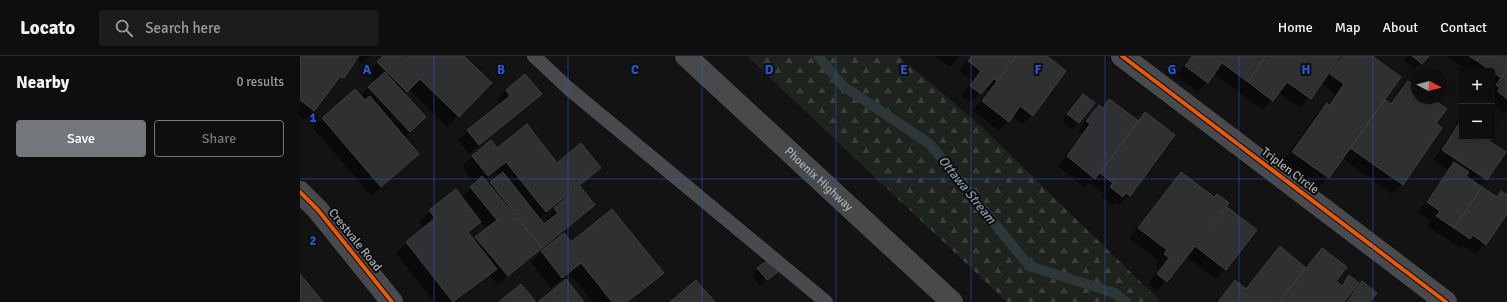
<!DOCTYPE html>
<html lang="en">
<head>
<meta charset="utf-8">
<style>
	:root { --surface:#0e0e0f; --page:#1c1c1d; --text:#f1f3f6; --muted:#9b9c9e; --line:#2e2e2f; --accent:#73767b }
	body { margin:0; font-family:Signika,sans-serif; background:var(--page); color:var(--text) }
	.controls { position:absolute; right:12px; top:12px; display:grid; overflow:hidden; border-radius:4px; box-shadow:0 2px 10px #0003 }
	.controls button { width:36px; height:36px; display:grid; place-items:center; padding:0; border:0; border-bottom:1px solid var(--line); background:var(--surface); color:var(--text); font:20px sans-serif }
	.compass { position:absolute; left:1111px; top:12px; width:36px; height:36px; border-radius:50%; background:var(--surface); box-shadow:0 2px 10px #0003; rotate:97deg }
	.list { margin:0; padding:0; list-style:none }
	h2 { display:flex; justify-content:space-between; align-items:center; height:52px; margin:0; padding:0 16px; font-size:17px }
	h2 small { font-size:13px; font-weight:400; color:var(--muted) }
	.actions { display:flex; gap:8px; padding:12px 16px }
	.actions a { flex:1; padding:9px 0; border:1px solid var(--accent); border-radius:4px; text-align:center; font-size:14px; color:var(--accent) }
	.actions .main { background:var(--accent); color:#fff }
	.icon { flex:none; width:22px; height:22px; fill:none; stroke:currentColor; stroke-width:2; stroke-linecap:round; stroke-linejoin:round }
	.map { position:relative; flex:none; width:1207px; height:246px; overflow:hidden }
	header { display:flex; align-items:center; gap:24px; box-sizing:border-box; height:56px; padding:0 20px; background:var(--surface); border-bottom:1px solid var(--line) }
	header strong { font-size:19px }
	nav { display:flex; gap:22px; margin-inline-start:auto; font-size:14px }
	.search { width:280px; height:36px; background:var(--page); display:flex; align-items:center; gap:10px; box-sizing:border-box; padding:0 14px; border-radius:4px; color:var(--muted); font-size:15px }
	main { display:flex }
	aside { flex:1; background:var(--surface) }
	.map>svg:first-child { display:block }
</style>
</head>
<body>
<header>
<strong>Locato</strong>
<div class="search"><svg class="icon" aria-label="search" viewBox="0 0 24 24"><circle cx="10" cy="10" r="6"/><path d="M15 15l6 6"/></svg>Search here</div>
<nav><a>Home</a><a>Map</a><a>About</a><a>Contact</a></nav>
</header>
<main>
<aside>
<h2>Nearby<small>0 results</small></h2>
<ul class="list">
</ul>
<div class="actions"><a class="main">Save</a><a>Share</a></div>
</aside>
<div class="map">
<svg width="1207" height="246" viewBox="0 0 1207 246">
	<defs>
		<pattern id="forest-firs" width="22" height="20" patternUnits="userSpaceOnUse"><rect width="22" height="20" fill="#1e231e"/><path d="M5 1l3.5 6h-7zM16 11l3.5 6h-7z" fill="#3c403c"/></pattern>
	</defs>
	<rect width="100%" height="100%" fill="#131314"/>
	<!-- forest -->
	<path fill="url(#forest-firs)" d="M447 0H599L682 71 861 246H707Z"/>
	<!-- shadow -->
	<path fill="#0007" fill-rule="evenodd" d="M0 0H70L62 8 57 2 43 21 32 31 4 64 0 61Z
		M84 0H101L105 3 108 0H163L190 27 147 71 108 33 103 38 125 61 104 81 108 107 71 140 13 72 22 63 60 40 75 26 67 17Z
		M635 0H660L650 11Z
		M671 0H745L732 59 722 69 712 60 699 75 673 55 688 35 685 32 671 47 661 40 672 25 659 15Z
		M890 0H1070L1083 44 1090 48 1108 27 1117 33V42H1129L1135 68 1141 72 1102 128 1092 138 1042 102 1029 121 1019 131 983 106 1017 58 1027 49 1035 38 1021 27 1000 52 978 36 963 54 914 18 898 36 876 20Z
		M1107 0H1127L1115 13 1104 4Z
		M1147 0H1207V54L1204 57 1192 48V15H1168Z
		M206 34 241 38 169 98 158 84 200 49 197 44Z
		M783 40 793 48 772 73 762 64Z
		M809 44 837 65 845 58 829 139 819 148 816 146 813 150 801 141 804 137 790 127 785 132 758 110 782 78 778 75 789 60 799 50 801 52Z
		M1160 67 1162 81H1181L1186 123 1179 130 1196 142 1201 137 1207 141V156L1185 188 1176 198 1163 189 1160 192 1127 170 1131 165 1118 156 1148 114 1133 104 1151 77Z
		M196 94 257 108 300 112 279 130 294 149 198 229 189 219 156 246H134L96 197 124 172 119 166 130 155 156 135 161 142 175 128 162 111 172 100ZM195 116 199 121 188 129 184 124ZM253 152 254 153 245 162 248 166 244 169 239 163ZM180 165 187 173 174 185 168 177Z
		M881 117 918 161 927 152 925 213 915 223 886 200 857 235 848 228 860 212 855 209 858 204 829 182Z
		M270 187 362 217 329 246H293L269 217 251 232 231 206 242 196Z
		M980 192 1005 212 1022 193 1035 225 1040 230 1050 221 1043 246H917L935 226 945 233Z
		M468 205 476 216 460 230 452 219Z
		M1062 227 1069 246H1045L1053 236Z"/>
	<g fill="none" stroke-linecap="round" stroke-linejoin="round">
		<!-- stream -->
		<path stroke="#2d3639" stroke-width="10" d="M518 0 543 30 630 88 729 210 815 237 826 246"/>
	</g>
	<!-- building -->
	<path fill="#2f3031" stroke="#3c3e40" d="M0 0H59L44 22 40 21 14 55 0 44Z
		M83 0H103L105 2 107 0H164L192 27 159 61 120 23 107 36 77 6Z
		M672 0H716L697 25 694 23 681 38 670 30 681 15 668 5Z
		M716 0H747L766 15 733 60 720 50 709 66 682 45Z
		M892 0H966L948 26 922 7 908 27 885 10Z
		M966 0H1041L1011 43 987 26 973 45 948 26Z
		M1043 0H1072L1101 21 1029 122 992 96 1027 47 1029 50 1044 28 1030 18Z
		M1112 0H1129L1122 8Z
		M1169 0H1181L1177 5Z
		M1181 0H1207V13L1201 22 1177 5Z
		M1207 13V43L1197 35 1200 32 1196 29Z
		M85 16 126 61 110 76 68 31Z
		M225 18 242 38 179 89 167 74 210 40 206 34Z
		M1108 25 1117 32V42H1131L1147 53 1136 67 1142 72 1103 129 1050 92 1085 44 1091 48Z
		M55 33 65 44 70 40 119 98 81 131 22 62Z
		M783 38 795 47 779 67 767 58Z
		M809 43 839 65 795 123 767 100 790 68 786 65 799 49 803 52Z
		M845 56 875 79 830 140 826 137 823 141 810 131 813 127 800 117Z
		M1160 66 1162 67V81H1183L1206 96 1187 124 1142 94Z
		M227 68 257 107 281 87 301 112 246 156 206 106 188 120 172 100 191 84 197 92Z
		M1154 106 1169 116 1166 120 1182 131 1154 172 1136 160 1140 155 1127 146Z
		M203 116 244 168 258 157 254 152 280 130 295 149 242 192 190 126Z
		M881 116 914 141 917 138 929 147 867 226 857 218 869 202 864 198 867 194 838 172Z
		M182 120 242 192 208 220 175 181 197 164 170 131Z
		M1182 131 1197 141 1201 135 1207 139V158L1186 189 1173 179 1170 183 1154 172Z
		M156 133 181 166 168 176 197 213 153 246 106 186 135 162 129 154Z
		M927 151 957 174 926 214 896 191Z
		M312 153 364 217 327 246H312L281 207 262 222 241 195 264 177 271 186Z
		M980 190 1006 212 979 246H918L935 224 946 233Z
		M1022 192 1047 211 1036 225 1042 230 1049 219 1059 227 1044 246H979Z
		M468 204 478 216 467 224 457 212Z
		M0 218 23 246H0Z
		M266 223 284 246H238Z
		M396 224 415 246H370Z
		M1062 225 1077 237 1070 246H1047Z
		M221 228 236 246H199Z"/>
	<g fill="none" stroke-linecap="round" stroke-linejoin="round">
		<!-- lane -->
		<path stroke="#484a4d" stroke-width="14" d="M234 0 268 32 526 246"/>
		<!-- street -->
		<path stroke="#484a4d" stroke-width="22" d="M822 0 1146 246
			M0 136 18 154 92 246"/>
		<!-- secondary -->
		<path stroke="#47494a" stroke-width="22" id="s1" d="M386 0 652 246"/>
		<defs>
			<path id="cycleway" d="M822 0 1146 246
				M0 136 18 154 92 246"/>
		</defs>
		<!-- cycleway casing -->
		<use href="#cycleway" stroke="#0e0e0f" stroke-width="6"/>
		<!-- cycleway -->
		<use href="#cycleway" stroke="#e8590c" stroke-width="4"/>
	</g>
	<!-- grid -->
	<path fill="none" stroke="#2b57d4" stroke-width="1" stroke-opacity="0.55" d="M134 0V246M268 0V246M402 0V246M536 0V246M671 0V246M805 0V246M939 0V246M1073 0V246M0 123H1207"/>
	<g text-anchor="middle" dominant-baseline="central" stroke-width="4" stroke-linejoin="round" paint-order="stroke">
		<!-- street labels -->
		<g font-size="12" fill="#a6acb3" stroke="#0e0e0f">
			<text transform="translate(990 115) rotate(37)">Triplen Circle</text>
			<text stroke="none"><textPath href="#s1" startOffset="181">Phoenix Highway</textPath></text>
			<text transform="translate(55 184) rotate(51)">Crestvale Road</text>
		</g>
		<!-- water labels -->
		<g font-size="13" font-style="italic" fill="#819caa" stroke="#0e0e0f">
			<text transform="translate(667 134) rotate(51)">Ottawa Stream</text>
		</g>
	</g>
	<g font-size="13" text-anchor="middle" font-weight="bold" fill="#2b57d4" stroke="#0e0e0f" stroke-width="4" stroke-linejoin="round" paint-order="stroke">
		<text x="67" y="18">A</text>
		<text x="201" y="18">B</text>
		<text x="335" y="18">C</text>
		<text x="469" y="18">D</text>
		<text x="604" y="18">E</text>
		<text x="738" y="18">F</text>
		<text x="872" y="18">G</text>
		<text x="1006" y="18">H</text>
		<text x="13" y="66">1</text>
		<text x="13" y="189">2</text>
	</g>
</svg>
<div class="controls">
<button>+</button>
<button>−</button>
</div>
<svg class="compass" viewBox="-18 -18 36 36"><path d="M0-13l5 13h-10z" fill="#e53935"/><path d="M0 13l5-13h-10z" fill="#9b9c9e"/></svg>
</div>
</main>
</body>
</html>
